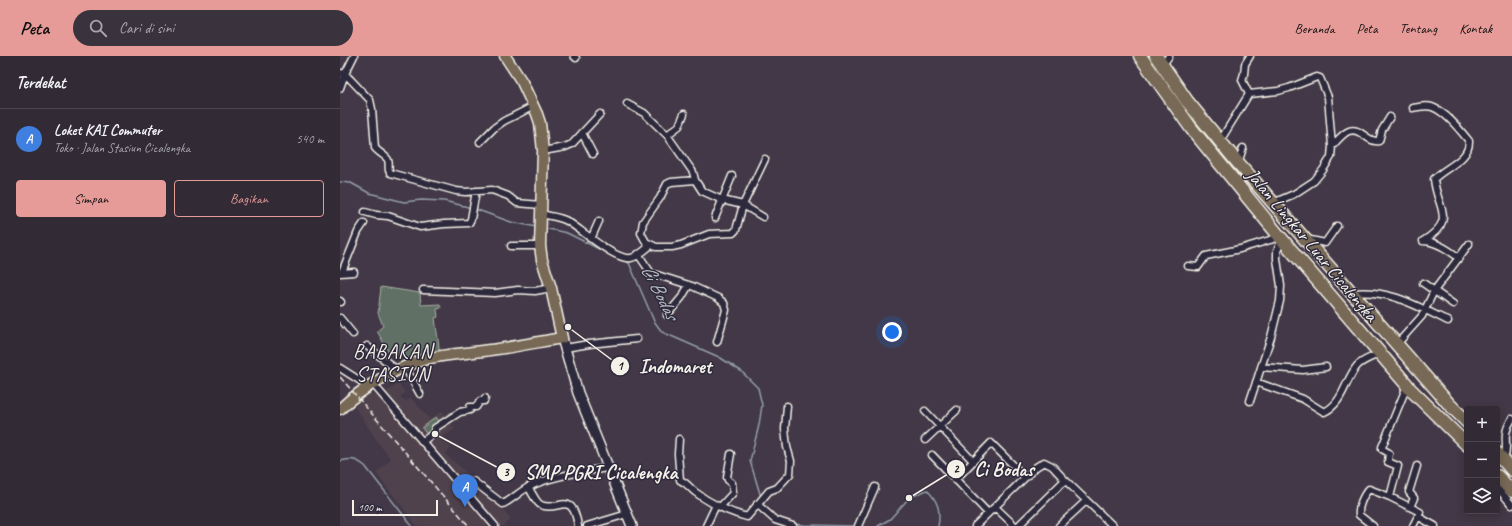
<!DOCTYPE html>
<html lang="id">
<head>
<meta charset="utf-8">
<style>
	:root { --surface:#322a35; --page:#3a323d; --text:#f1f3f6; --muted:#a8a7ad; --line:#4d4650; --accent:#e69b98 }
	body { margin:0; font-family:Caveat,sans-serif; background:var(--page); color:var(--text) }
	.controls { position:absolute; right:12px; bottom:12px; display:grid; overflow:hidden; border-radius:4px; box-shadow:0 2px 10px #0003 }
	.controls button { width:36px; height:36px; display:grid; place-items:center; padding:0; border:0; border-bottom:1px solid var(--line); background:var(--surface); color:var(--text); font:20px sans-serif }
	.scale { position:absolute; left:12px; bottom:10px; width:86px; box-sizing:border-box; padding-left:4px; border:2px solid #f4f1e8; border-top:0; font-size:11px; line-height:14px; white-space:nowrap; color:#f4f1e8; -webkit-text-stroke:3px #2f2a3d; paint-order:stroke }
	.you { position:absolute; left:552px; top:276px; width:14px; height:14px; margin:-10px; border:3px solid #fff; border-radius:50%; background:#1a73e8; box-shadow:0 0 0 6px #1a73e833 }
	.badge { display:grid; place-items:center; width:26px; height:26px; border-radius:50%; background:var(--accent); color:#fff; font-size:13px; font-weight:700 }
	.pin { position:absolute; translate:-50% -33px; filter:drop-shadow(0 1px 2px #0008) }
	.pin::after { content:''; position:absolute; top:21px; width:14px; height:12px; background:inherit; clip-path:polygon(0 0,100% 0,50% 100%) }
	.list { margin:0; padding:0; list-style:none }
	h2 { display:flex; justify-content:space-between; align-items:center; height:52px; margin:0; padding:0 16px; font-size:17px }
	h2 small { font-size:13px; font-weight:400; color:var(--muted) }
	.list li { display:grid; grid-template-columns:26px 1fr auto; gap:12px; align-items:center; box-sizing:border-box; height:60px; padding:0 16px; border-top:1px solid var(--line) }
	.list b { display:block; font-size:15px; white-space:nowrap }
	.list p { margin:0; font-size:13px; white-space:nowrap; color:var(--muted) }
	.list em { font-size:13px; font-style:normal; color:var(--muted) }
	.actions { display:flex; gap:8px; padding:12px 16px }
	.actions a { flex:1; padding:9px 0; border:1px solid var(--accent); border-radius:4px; text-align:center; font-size:14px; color:var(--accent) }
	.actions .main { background:var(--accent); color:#111 }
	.icon { flex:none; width:22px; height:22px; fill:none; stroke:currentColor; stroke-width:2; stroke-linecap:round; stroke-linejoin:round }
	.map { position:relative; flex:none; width:1172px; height:470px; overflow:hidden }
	header { display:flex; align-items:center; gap:24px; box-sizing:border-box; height:56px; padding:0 20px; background:var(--accent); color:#111 }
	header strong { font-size:19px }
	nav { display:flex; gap:22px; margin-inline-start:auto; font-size:14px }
	.search { width:280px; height:36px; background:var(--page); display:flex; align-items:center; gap:10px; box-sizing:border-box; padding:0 14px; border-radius:22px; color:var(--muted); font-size:15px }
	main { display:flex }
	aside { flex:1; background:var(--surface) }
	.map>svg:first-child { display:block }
</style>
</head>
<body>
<header>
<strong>Peta</strong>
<div class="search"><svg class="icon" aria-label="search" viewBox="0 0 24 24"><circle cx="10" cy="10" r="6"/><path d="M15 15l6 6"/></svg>Cari di sini</div>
<nav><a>Beranda</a><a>Peta</a><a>Tentang</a><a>Kontak</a></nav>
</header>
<main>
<aside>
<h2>Terdekat<small></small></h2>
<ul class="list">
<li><span class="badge" style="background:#3f7fe0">A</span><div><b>Loket KAI Commuter</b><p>Toko · Jalan Stasiun Cicalengka</p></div><em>540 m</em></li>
</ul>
<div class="actions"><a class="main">Simpan</a><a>Bagikan</a></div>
</aside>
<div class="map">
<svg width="1172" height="470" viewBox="0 0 1172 470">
	<rect width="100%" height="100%" fill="#423847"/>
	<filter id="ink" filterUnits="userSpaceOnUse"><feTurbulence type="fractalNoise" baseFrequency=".025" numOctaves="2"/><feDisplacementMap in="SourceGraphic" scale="8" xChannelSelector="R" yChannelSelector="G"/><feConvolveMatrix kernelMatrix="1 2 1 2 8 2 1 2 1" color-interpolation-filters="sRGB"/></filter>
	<g filter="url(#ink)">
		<!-- built -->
		<path fill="#50424e" d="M58 328 65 336 60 341 66 345 71 342 90 363 85 367 102 355 115 373 100 383 103 387 105 385 111 392 105 398 131 420 130 424 154 445 171 463 164 470H161L117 423 94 394 99 390 94 394 78 373 45 337Z
			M31 338 37 340 101 412 104 419 149 470H77L36 417 51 403 39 388 15 351 26 340Z"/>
		<!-- green -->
		<path fill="#606f65" stroke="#aab0a6" d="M41 231 80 237 81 249 100 248 101 252 97 253 98 261 95 262 100 298 66 304 64 297 54 300 51 294 48 295 37 275 43 270 38 257Z
			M96 361 102 369 88 380 82 372Z"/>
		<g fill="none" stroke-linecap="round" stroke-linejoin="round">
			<!-- stream -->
			<path stroke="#959eaa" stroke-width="1.5" d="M0 126 11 127 29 137 64 146 81 144 104 145 132 152
				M135 153 171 166 197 171
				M204 172 227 177 265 196
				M283 204 289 207 314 265 322 276 379 301 401 315 418 332 422 349 419 369 410 405 421 441
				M0 405C11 402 16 403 25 410L72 470
				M422 445 427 454
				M454 468 464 469 516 470
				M538 470 550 463 569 442 587 434C598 445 601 455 598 470"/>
			<defs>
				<path id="street" d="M234 0 236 2
					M822 10 829 0
					M0 17 5 18 11 24 30 44 32 53 35 92C38 96 47 101 48 104 50 109 47 112 50 117L116 135 125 136 152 134 168 140 177 147 201 149
					M0 32 5 18 14 0
					M909 38 938 35 949 32 977 21 980 22 988 41 992 90 991 101 983 114 974 125 954 138 933 147
					M909 38 902 24 904 18 905 8 910 0
					M287 48 304 57 327 79 353 116 355 124 362 135 382 144 403 149 425 103
					M1073 52C1079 51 1086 49 1092 51 1106 56 1120 74 1129 85 1130 104 1105 111 1094 123 1097 154 1118 163 1083 185
					M242 77 253 98
					M327 79 339 70 344 58
					M880 85 909 38
					M140 86 154 72 164 65 194 50
					M992 90C997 85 1003 77 1009 75 1021 71 1027 87 1039 85L1042 74 1050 61
					M203 95 225 91 232 88 260 58
					M898 107 903 92
					M355 124 331 126 327 128 320 142 303 166 301 177 306 186 316 191H332L341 189 369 178 393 177 396 174 403 149 423 161
					M25 156 36 159 48 160 80 171 104 168 129 167 131 163 136 135
					M201 158C209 160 220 161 227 165 241 173 275 205 291 202 298 201 306 193 311 189
					M375 162 392 120
					M251 183 259 165
					M966 183 985 187 997 170
					M1083 185C1096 185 1109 194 1119 202
					M171 190H200
					M298 198 311 217 352 230 378 242 384 247 386 254 377 286
					M848 210 858 211 866 200 900 193 940 181
					M2 216 18 176 24 167
					M0 217 14 216
					M1083 227 1113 248
					M83 234 155 237 178 234 195 235 211 232
					M1012 237C1049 233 1075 249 1108 265
					M0 245 1 246
					M327 259 342 241 349 229
					M0 262 13 278
					M1057 288 1082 260 1094 235 1129 188
					M27 290 57 314
					M225 292 249 288 297 283
					M65 311 80 338
					M921 311 963 314 986 311
					M0 312 22 326 28 332
					M916 326 963 343 984 356C1003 348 1005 324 1017 310 1022 304 1033 301 1040 297
					M33 328 155 470
					M910 345 931 281 940 245 941 230 937 203V195L942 183
					M585 355 633 405
					M339 383 338 398 340 424C347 427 349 431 355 436 371 448 388 456 407 461L429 435 437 432 450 418 451 405 447 391 445 373 447 350
					M585 384 617 354
					M82 386 95 376V372L120 356 130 354V351H136L140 345H144L145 342
					M592 399 648 457
					M1164 404C1170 387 1160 381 1172 363
					M615 424 651 387 685 421
					M120 431 133 425 163 448C173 443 180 435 189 431 209 420 245 415 268 412
					M188 431C192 436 196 447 201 449 218 457 232 432 238 470
					M1157 431 1172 449
					M1050 441 1058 410 1048 406 1049 397 1042 393V391L1067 330
					M417 448 435 464 453 470
					M380 451 393 437 392 427 388 424 387 421 391 398
					M655 451 675 470
					M1070 451 1074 442 1069 436 1077 410
					M1079 461 1095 470
					M247 470 287 458
					M366 470 376 449
					M518 470 535 431
					M635 470 696 411 704 406 712 410 725 424 773 470
					M678 470 725 424
					M719 470 746 445
					M1033 470 1019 459C1018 451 1023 439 1029 433L1050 441 1080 456 1073 470"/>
				<path id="secondary" d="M222 282 238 337 292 470"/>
				<path id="primary" d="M0 353C23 331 59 310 90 302 109 298 130 297 150 294 174 291 198 286 222 282L211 232 202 204 200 190 203 95 200 67 197 58 182 26 165 0"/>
				<path id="highway" d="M800 0 851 72 940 181 1068 330H1067L1127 389
					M816 0 847 45 893 101 1109 348 1127 366
					M1157 397 1172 414
					M1157 420 1172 435"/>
			</defs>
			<!-- street casing -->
			<use href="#street" stroke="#f4f1e8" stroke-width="9"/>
			<!-- secondary casing -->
			<use href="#secondary" stroke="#f4f1e8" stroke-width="12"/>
			<!-- primary casing -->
			<use href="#primary" stroke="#f4f1e8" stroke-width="13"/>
			<!-- highway casing -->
			<use href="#highway" stroke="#f4f1e8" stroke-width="15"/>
			<!-- street -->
			<use href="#street" stroke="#2f2a3d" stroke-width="6"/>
			<!-- secondary -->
			<use href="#secondary" stroke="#2f2a3d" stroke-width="9"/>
			<!-- primary -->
			<use href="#primary" stroke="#776954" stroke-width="10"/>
			<!-- highway -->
			<use href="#highway" stroke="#776954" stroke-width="12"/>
			<!-- rail -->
			<path stroke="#f4f1e8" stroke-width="1.5" stroke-dasharray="6 3" stroke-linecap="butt" d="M0 321 129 470"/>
		</g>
	</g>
	<g text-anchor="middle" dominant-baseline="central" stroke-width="3" stroke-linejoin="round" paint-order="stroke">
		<!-- street labels -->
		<g font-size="19" fill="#f4f1e8" stroke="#2f2a3d">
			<text transform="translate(972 189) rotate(50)">Jalan Lingkar Luar Cicalengka</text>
		</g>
		<!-- water labels -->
		<g font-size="20" font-style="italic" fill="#b4b9be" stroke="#2f2a3d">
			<text transform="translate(320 236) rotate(63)">Ci Bodas</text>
		</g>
		<!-- neighbourhood labels -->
		<g font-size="20" letter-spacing="1" fill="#f4f1e8" stroke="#2f2a3d">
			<text x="53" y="295">BABAKAN<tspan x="53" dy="23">STASIUN</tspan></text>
		</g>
	</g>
	<!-- callouts -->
	<path fill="none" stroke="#f4f1e8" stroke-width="1.5" d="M228 271L280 310M569 442L616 413M95 378L166 416"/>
	<g fill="#f4f1e8" stroke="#2f2a3d" stroke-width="1.5">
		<circle cx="228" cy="271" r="4"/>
		<circle cx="569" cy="442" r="4"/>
		<circle cx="95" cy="378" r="4"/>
		<circle cx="280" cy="310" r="10"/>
		<circle cx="616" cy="413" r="10"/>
		<circle cx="166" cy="416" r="10"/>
	</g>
	<g font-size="12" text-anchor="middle" font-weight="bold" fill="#111">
		<text x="280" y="314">1</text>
		<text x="616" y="417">2</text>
		<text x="166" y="420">3</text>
	</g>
	<g font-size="20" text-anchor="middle" font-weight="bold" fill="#f4f1e8" stroke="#2f2a3d" stroke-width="3" stroke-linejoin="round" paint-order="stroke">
		<text x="335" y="317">Indomaret</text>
		<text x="664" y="420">Ci Bodas</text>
		<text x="261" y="423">SMP PGRI Cicalengka</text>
	</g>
</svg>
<div class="controls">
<button>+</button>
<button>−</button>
<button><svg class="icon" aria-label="layers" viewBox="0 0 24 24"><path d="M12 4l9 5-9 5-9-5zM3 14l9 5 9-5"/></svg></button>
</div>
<div class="scale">100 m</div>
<div class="you"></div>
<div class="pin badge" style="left:125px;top:451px;background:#3f7fe0">A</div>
</div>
</main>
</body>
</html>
